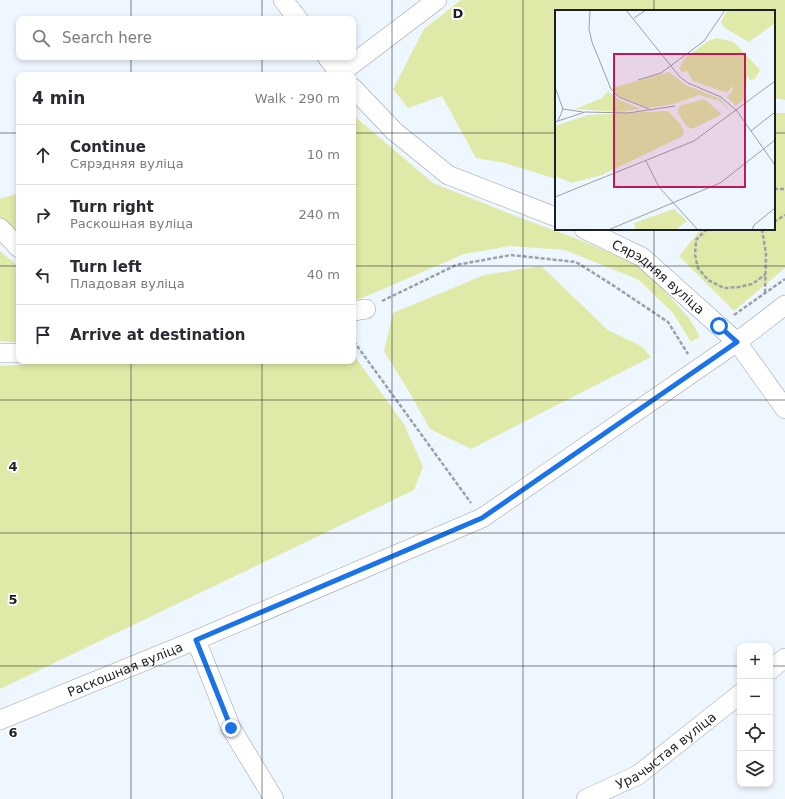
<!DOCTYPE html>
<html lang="en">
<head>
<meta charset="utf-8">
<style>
	:root { --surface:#fff; --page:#f2f2f3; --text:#2b2b33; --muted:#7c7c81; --line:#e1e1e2 }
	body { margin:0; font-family:"DejaVu Sans",sans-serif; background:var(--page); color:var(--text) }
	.controls { position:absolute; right:12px; bottom:12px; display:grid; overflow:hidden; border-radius:8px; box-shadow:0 2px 6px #0003 }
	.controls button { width:36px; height:36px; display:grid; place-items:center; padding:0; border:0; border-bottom:1px solid var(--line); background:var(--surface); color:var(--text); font:20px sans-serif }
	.stop { position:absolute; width:12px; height:12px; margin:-9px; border:3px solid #1a73e8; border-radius:50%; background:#fff }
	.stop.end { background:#1a73e8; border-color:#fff; box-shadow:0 1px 4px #0008 }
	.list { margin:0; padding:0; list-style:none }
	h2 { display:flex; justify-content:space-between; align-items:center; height:52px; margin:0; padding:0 16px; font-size:17px }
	h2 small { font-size:13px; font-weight:400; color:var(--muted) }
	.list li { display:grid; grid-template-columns:26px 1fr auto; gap:12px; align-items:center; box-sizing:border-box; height:60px; padding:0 16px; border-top:1px solid var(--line) }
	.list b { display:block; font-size:15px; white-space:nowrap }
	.list p { margin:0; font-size:13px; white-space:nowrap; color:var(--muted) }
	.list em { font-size:13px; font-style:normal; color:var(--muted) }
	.icon { flex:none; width:22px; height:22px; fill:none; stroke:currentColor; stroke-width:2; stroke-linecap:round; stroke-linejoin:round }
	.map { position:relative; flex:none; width:785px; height:799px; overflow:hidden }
	.search { position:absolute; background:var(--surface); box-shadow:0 2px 6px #0003; left:16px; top:16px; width:340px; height:44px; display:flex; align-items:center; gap:10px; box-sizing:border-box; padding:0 14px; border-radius:8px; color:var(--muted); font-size:15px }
	.panel { position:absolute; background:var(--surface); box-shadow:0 2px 6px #0003; left:16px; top:72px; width:340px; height:292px; border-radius:8px }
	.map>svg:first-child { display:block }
</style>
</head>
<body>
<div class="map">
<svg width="785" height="799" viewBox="0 0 785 799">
	<rect width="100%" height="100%" fill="#eef6ff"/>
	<!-- green -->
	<path fill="#dfeaa8" d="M461 0H785V100L774 98V11H556V179L505 163 476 158 442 96 408 108 393 89 424 29Z
		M774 113H785V268L734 311 679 256 701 229H774Z
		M353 115 433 183 518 217 583 241 644 268 689 318 700 337 691 342 673 313 639 280 565 250 510 246 464 254 360 299H353Z
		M19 193V239L0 218V199Z
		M0 251 19 267V343L0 341Z
		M541 266 608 330 641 346 651 357 471 449 430 429 411 395 384 351 393 313 484 275Z
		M353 354 404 424 423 467 414 490 0 689V366L77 361H353Z"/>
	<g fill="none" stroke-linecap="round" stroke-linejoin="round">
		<defs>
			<g id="street">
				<path d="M283 0 298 19"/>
				<path d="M327 57 341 75"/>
				<path d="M338 75 437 0"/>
				<path d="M353 88 394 131 448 175 556 217"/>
				<path d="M0 228 19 248"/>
				<path id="s1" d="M584 229 642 257 737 342 785 409"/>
				<path d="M353 311 366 309"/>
				<path d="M0 353H19"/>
				<path d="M196 640 231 728 274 799"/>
				<path d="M770 670 785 658"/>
				<path id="s2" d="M0 720 196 640 482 518 737 342 785 305"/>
				<path id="s3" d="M586 799 638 775 740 694"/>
			</g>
		</defs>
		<!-- street casing -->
		<use href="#street" stroke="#9aa1a9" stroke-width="20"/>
		<!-- path -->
		<path stroke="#9ba1a8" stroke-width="2.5" stroke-dasharray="4 2" stroke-linecap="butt" d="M774 189H785
			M774 222 785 215
			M707 229 696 240 695 255 698 268 708 280 724 288 739 287 752 284 765 275
			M762 229 766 254 765 293
			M382 301 456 265 511 255 576 262 611 284 668 322 688 354
			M734 315 785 279
			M353 342 355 343 471 503"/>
		<!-- street -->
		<use href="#street" stroke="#fff" stroke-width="19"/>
	</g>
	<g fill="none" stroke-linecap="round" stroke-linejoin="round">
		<!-- route -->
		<path stroke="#1a73e8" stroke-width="5" d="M231 728 196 640 482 518 737 342 719 326"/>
	</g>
	<!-- grid -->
	<path fill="none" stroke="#1d2023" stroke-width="1" stroke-opacity="0.55" d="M131 0V19M262 0V19M392 0V799M523 0V799M654 0V11M131 57V75M262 57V75M0 133H19M353 133H556M774 133H785M654 229V799M0 266H19M353 266H785M131 361V799M262 361V799M0 400H785M0 533H785M0 666H740M770 666H785"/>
	<g text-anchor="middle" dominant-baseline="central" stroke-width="4" stroke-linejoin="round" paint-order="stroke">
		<!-- street labels -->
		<g font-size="13" fill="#1d2023" stroke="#fff">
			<text stroke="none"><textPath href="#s1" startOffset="89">Сярэдняя вуліца</textPath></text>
			<text stroke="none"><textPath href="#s2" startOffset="135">Раскошная вуліца</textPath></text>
			<text stroke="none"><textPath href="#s3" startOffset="94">Урачыстая вуліца</textPath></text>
		</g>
	</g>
	<!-- overview -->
	<g transform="translate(555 10)">
		<rect width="220" height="220" fill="#eef6ff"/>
		<path d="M172 0H219L220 13 194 32 170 18 166 12ZM162 28 179 32 205 60 200 69 195 70 192 65 190 88 181 96 172 87 178 80V76L173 82H169L138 71 132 61 127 62 124 59 129 49 153 31ZM114 62 131 75 166 89 175 101 165 91 144 85 119 94 93 98 64 86 57 78ZM53 81 63 89 86 99 63 102 20 99 47 88ZM149 89 167 104 137 119 131 116 123 103 124 96ZM113 101 126 115 129 122 128 126 47 165 17 173 0 166V116L33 105ZM119 199 132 211 121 220H81L79 213Z" fill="#dfeaa8"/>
		<path fill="none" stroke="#9aa0a7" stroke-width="1" d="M35 0 34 19 37 32 56 79 64 87 94 99M71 0 124 66 133 73 166 87 182 101 220 155M79 8 91 0M83 70 106 63 149 31 170 0M0 77 8 99 3 111M8 99 28 102M0 112 30 102 73 103 120 96M196 121 220 102M91 151 104 177 143 220M0 187 139 131 220 71M53 220 165 173 220 130M197 220 199 215 220 198"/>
		<path fill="#c2185b" fill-opacity="0.15" stroke="#c2185b" stroke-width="2" d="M59 44H190V177H59Z"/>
		<rect width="220" height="220" fill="none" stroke="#1d2023" stroke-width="2"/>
	</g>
	<g font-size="13" text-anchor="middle" font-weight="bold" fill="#1d2023" stroke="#fff" stroke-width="4" stroke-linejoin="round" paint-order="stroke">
		<text x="458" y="18">D</text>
		<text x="13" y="471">4</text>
		<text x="13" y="604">5</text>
		<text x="13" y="737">6</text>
	</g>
</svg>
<div class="controls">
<button>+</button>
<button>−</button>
<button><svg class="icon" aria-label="locate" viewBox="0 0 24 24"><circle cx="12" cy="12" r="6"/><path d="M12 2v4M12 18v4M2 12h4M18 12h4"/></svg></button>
<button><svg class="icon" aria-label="layers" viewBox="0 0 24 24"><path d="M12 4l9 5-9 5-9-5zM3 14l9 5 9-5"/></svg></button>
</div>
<div class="stop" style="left:719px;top:326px"></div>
<div class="stop end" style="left:231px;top:728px"></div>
<div class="search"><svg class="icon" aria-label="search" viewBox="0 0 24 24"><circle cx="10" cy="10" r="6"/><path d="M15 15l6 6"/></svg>Search here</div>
<section class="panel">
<h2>4 min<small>Walk · 290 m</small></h2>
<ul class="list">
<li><svg class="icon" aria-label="ahead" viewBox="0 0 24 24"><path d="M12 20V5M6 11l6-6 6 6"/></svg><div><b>Continue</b><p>Сярэдняя вуліца</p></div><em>10 m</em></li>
<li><svg class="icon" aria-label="right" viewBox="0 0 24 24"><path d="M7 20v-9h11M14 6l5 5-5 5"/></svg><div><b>Turn right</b><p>Раскошная вуліца</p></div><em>240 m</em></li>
<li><svg class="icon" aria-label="left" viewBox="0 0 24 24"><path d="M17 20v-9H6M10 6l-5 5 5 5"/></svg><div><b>Turn left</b><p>Пладовая вуліца</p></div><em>40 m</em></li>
<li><svg class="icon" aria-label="arrive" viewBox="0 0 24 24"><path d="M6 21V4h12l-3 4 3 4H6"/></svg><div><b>Arrive at destination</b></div></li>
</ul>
</section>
</div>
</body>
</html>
